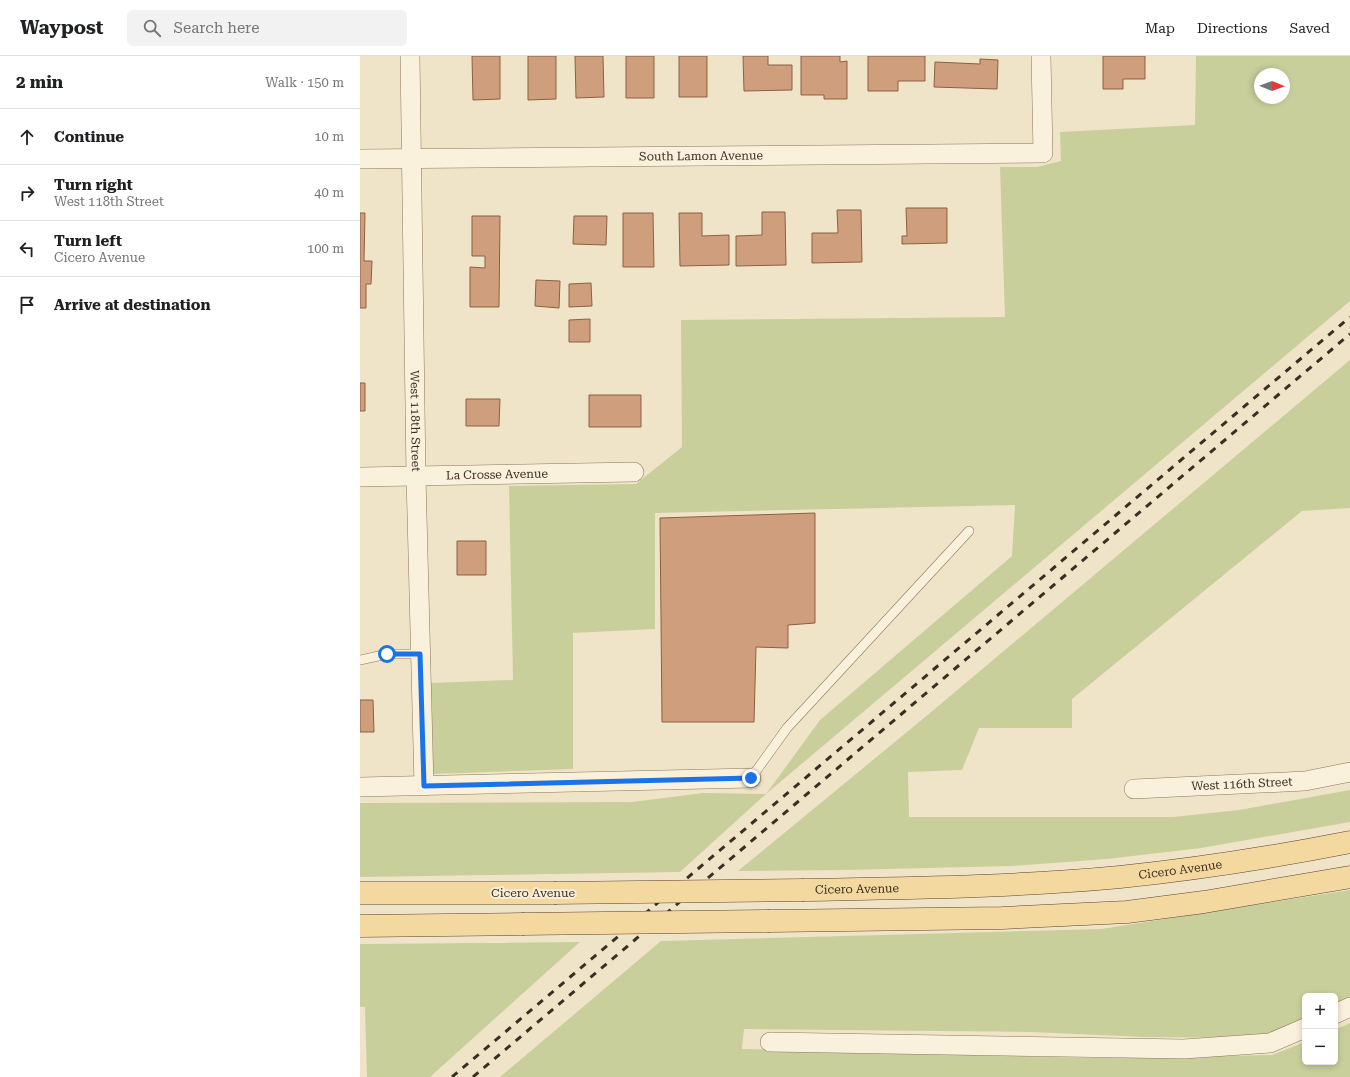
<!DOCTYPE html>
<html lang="en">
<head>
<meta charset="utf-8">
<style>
	:root { --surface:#fff; --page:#f2f2f2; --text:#202124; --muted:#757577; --line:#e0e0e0 }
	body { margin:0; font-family:"Roboto Serif",serif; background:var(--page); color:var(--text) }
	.controls { position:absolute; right:12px; bottom:12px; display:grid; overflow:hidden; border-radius:6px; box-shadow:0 2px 6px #0003 }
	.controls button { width:36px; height:36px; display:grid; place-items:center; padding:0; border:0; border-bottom:1px solid var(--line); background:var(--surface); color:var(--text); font:20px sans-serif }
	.compass { position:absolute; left:894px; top:12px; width:36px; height:36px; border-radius:50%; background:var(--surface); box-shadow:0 2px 6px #0003; rotate:91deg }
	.stop { position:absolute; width:12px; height:12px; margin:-9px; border:3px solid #1a73e8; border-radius:50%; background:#fff }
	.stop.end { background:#1a73e8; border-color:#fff; box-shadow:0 1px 4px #0008 }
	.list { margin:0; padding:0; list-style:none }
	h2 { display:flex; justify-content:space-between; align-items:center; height:52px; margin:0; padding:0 16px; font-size:17px }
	h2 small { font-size:13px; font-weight:400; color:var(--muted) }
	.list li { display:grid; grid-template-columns:26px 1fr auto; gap:12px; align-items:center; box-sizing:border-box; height:56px; padding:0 16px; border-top:1px solid var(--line) }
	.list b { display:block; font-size:15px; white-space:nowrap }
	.list p { margin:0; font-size:13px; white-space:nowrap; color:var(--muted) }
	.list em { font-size:13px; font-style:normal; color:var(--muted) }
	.icon { flex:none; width:22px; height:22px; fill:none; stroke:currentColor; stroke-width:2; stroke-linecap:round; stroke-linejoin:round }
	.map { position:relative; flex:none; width:990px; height:1021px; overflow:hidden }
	header { display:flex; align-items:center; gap:24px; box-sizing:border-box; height:56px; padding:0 20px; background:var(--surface); border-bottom:1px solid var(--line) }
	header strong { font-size:19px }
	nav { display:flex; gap:22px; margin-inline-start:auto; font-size:14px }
	.search { width:280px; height:36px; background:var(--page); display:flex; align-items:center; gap:10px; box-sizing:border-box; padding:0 14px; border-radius:6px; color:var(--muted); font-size:15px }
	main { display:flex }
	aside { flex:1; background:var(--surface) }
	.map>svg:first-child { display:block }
</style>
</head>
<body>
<header>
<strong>Waypost</strong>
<div class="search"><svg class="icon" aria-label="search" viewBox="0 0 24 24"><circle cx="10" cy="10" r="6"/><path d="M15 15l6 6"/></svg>Search here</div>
<nav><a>Map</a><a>Directions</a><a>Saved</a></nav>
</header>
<main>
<aside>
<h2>2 min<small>Walk · 150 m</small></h2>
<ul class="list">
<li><svg class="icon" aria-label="ahead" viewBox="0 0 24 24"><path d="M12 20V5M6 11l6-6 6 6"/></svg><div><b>Continue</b></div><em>10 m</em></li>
<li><svg class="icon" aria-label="right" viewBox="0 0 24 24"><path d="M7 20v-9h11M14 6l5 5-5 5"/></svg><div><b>Turn right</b><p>West 118th Street</p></div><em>40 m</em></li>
<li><svg class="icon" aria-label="left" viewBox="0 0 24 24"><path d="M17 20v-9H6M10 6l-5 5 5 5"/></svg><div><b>Turn left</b><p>Cicero Avenue</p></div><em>100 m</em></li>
<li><svg class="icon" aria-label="arrive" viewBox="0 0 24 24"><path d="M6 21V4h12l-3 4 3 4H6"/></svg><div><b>Arrive at destination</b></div></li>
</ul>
</aside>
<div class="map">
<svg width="990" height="1021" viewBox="0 0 990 1021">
	<rect width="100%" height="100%" fill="#f0e4c8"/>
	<!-- green -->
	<path fill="#c9cf9b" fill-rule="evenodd" d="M836 0H990V245L406 738 320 816 0 821V747L272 746 343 737 406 738 460 664 652 500 655 449 295 457V573L213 577V713L72 718 70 627 153 624 149 430 276 428 322 391 321 264 645 261 640 111H677L701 105 700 76 835 69ZM900 18H924V42H900Z
		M990 304V452L942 455 712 643V672H619L602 714 548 716 549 761H813L879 754 990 734V766L841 792 747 803 651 810 486 814 378 815 564 662Z
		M990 834V941L975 949V940H945V965L917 977 877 982 784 981 670 976 384 973 382 993 729 1002 912 999 945 986V1006H975V974L990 967V1021H140L301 885 741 873Z
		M220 886 70 1021H7L5 951H0V888Z"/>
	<!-- building -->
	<path fill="#cf9f7d" stroke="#8d5f41" d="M112 0H140V43L113 44Z
		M168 0H196V43L168 44Z
		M215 0H243L244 41 216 42Z
		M266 0H294V42H266Z
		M319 0H347V41H319Z
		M383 0H408V9H432V34L384 35Z
		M441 0H480V6L487 5V43H464V39H441Z
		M508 0H565V25H538V35H508Z
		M743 0H785V23H763V33H743Z
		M620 3 638 4 637 33 574 31 575 6 620 8Z
		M546 152H587V187L542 188V180H547Z
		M477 154H501L502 206 452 207V177H478Z
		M402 156H425L426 209 376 210V180L402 179Z
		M0 157H5L4 205H12L11 228H6V252H0Z
		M263 157H293L294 211H263Z
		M319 157H342V180L369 179V209L320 210Z
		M112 160H140L139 251H110V211L125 212V200H112Z
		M214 160H247L246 189 213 188Z
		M176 224 200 225 199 252 175 250Z
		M231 227 232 250 209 251V228Z
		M230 263V286H209V264Z
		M0 327H5V355H0Z
		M229 339H281V371H229Z
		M106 343H140L139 370H106Z
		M455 457V567L428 569V592L396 591 394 666H302L300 462Z
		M97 485H126V519H97Z
		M0 644H13L14 676H0Z"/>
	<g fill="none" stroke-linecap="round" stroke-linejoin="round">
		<defs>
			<path id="service" d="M0 604 27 598H60
				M391 722 427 672 609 475"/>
			<g id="minor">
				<path id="s1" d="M50 0 56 420 64 730"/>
				<path id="s2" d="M0 103 683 97 681 0"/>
				<path id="s3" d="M0 421 274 416"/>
				<path d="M0 731 391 722"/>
				<path id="s4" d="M774 733 945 725 990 716"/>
				<path d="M975 958 990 951"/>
				<path d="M410 986 824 993 910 987 945 972"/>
			</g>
			<g id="primary">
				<path id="s5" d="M444 834C549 832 655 831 760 821 837 813 914 801 990 786"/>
				<path d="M0 837H194"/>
				<path d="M410 865 642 862 767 856 844 846 990 821"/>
				<path d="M0 870 162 868"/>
			</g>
		</defs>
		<!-- service casing -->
		<use href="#service" stroke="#8d765c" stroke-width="10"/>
		<!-- minor casing -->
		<use href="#minor" stroke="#8d765c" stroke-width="20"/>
		<!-- primary casing -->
		<use href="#primary" stroke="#5b4430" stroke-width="23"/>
		<!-- service -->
		<use href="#service" stroke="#faf1dc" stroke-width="9"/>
		<!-- minor -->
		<use href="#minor" stroke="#faf1dc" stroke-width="19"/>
		<!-- primary -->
		<use href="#primary" stroke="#f3d9a0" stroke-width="22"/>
		<!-- rail -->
		<path stroke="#3d2e20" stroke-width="3" stroke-dasharray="7 7" stroke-linecap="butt" d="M92 1021 990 261
			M113 1021 990 278"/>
		<defs>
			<path id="primary-bridge" d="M194 837 444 834
				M162 868 410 865"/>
		</defs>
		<!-- primary-bridge casing -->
		<use href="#primary-bridge" stroke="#5b4430" stroke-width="23" stroke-linecap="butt"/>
		<!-- primary-bridge -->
		<use href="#primary-bridge" stroke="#f3d9a0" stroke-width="22"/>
	</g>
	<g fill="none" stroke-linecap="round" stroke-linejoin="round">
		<!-- route -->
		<path stroke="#1a73e8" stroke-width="5" d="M27 598H60L64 730 391 722"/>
	</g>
	<g text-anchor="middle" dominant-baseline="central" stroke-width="4" stroke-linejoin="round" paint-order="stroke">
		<!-- street labels -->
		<g font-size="12" fill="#3d2e20" stroke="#f7eed8">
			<text stroke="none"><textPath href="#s2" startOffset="341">South Lamon Avenue</textPath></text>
			<text stroke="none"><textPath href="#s1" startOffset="365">West 118th Street</textPath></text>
			<text stroke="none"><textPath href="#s3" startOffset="137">La Crosse Avenue</textPath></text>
			<text stroke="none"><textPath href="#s4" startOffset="108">West 116th Street</textPath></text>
			<text stroke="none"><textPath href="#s5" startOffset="377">Cicero Avenue</textPath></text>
			<text stroke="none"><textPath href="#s5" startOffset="53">Cicero Avenue</textPath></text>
			<text x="173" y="837">Cicero Avenue</text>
		</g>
	</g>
</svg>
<div class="controls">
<button>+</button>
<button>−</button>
</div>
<svg class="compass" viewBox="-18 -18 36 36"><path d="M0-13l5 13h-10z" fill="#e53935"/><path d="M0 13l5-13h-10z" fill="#757577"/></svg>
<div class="stop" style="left:27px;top:598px"></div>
<div class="stop end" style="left:391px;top:722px"></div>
</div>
</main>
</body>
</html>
